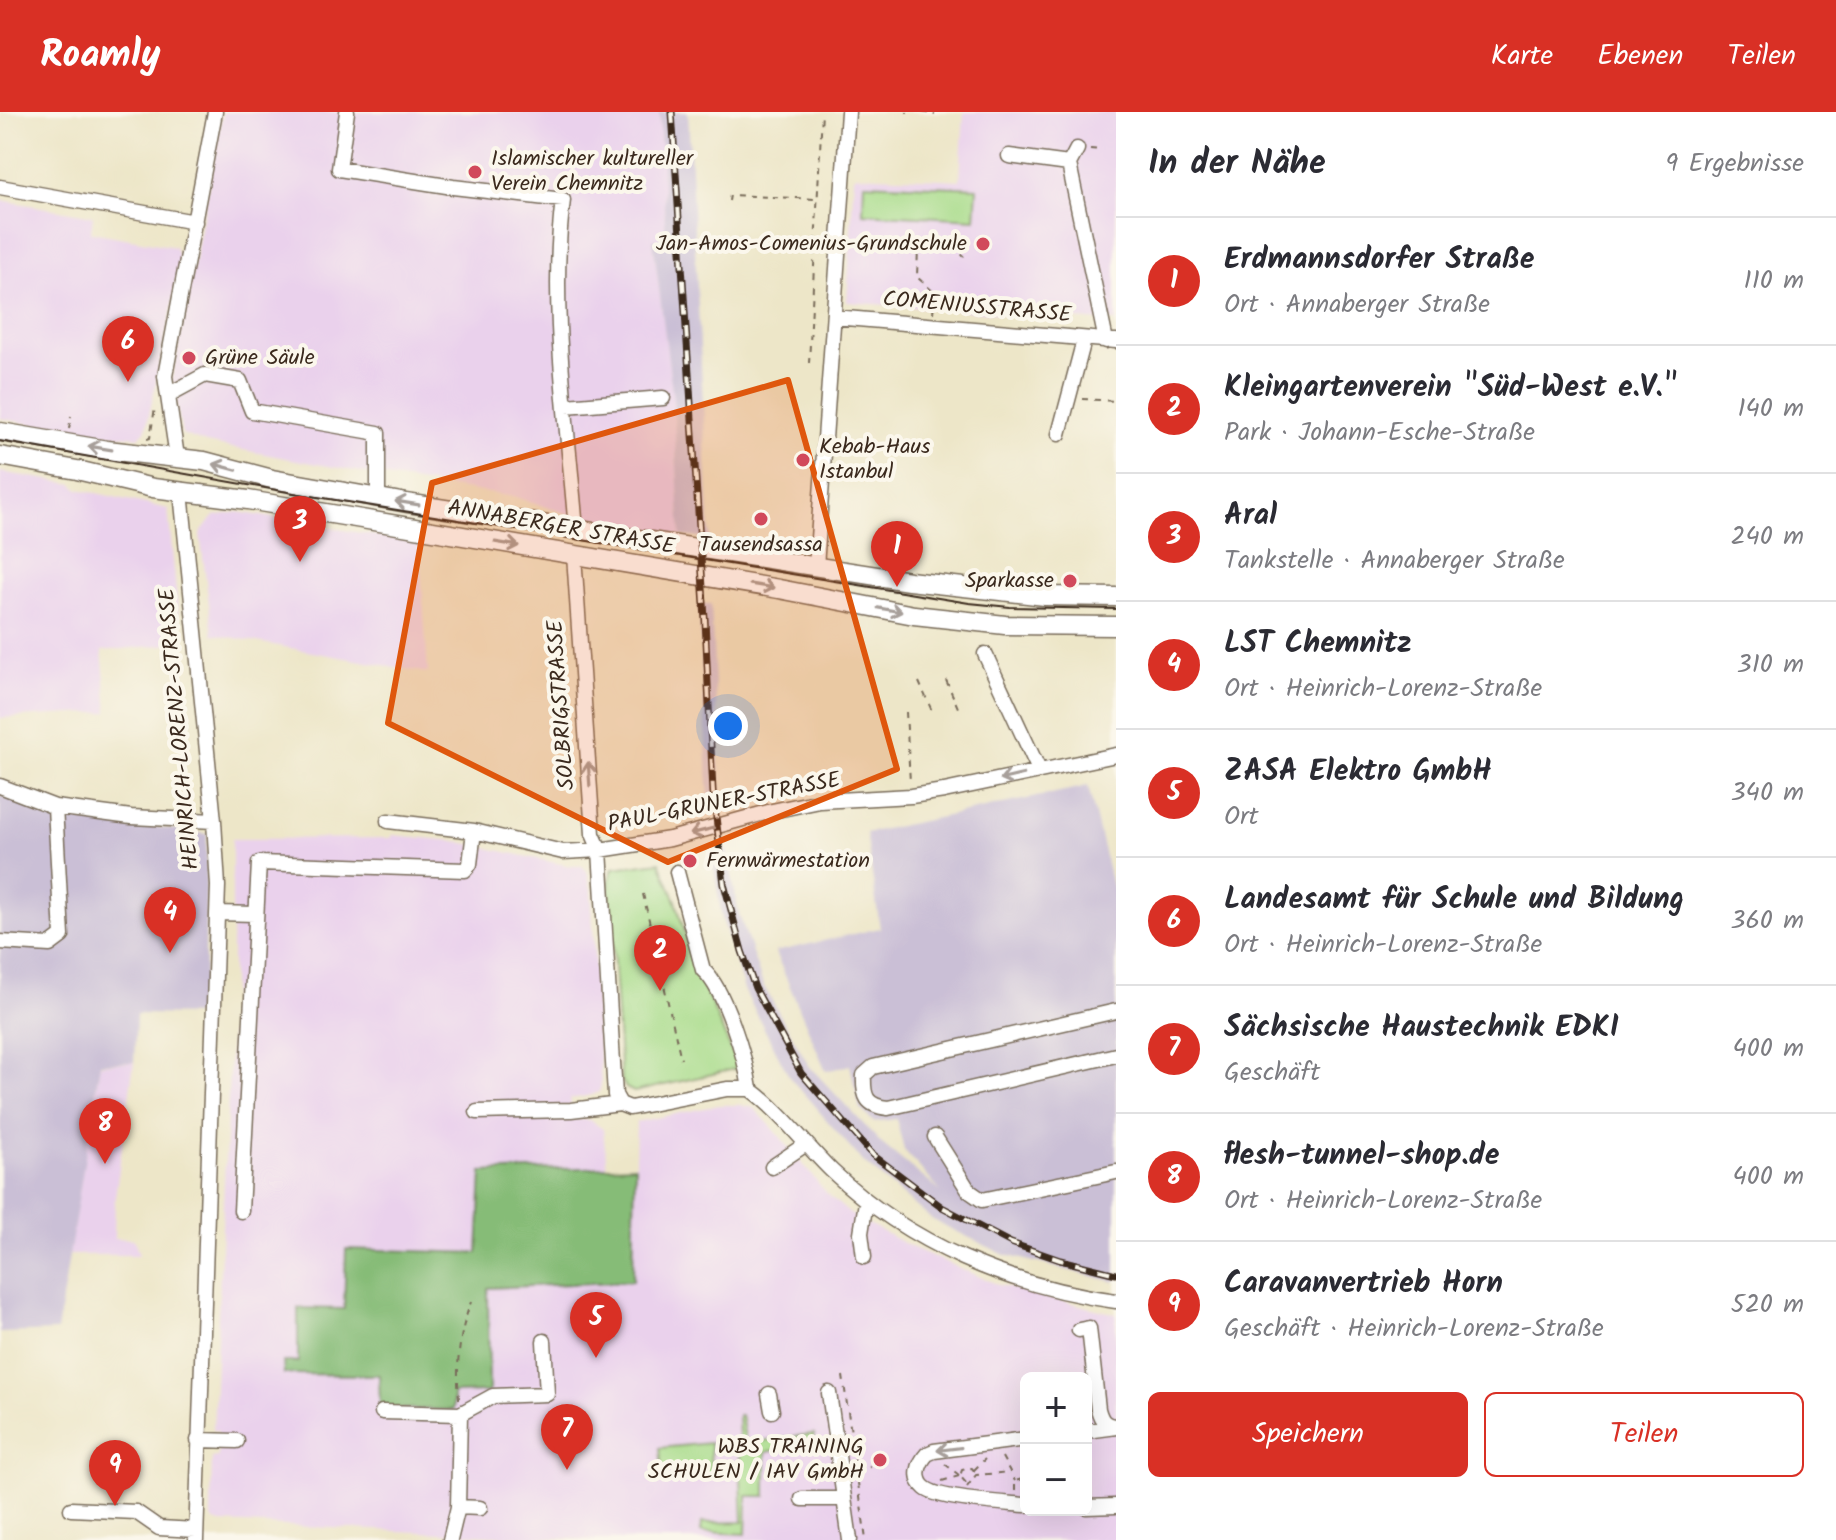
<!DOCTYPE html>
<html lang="de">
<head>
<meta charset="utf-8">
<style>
	:root { --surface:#fff; --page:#f2f2f3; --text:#2b2b33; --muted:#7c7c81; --line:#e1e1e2; --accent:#d93025 }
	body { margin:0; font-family:Kalam,sans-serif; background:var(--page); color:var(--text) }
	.controls { position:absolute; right:24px; bottom:24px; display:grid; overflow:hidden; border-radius:12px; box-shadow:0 8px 32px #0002 }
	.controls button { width:72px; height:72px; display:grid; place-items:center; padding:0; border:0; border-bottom:2px solid var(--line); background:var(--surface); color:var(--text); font:40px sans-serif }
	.you { position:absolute; left:728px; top:614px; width:28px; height:28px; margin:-20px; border:6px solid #fff; border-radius:50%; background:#1a73e8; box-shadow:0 0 0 12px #1a73e833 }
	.badge { display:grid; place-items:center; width:52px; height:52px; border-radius:50%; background:var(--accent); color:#fff; font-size:26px; font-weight:700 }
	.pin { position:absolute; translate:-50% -66px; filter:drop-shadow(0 2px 4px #0008) }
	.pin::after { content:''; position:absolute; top:42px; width:28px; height:24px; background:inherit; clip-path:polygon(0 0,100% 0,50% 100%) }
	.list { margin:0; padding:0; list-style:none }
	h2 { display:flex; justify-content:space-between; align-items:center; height:104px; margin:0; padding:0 32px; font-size:34px }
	h2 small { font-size:26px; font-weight:400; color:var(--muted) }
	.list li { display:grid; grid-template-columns:52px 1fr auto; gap:24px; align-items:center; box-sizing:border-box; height:128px; padding:0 32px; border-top:2px solid var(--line) }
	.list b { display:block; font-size:30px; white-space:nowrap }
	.list p { margin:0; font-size:26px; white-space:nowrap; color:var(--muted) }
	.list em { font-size:26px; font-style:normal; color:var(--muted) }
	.actions { display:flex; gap:16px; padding:24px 32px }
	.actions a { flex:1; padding:18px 0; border:2px solid var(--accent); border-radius:12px; text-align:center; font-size:28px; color:var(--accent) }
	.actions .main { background:var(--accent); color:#fff }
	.map { position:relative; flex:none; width:1116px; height:1428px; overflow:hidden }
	header { display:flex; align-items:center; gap:48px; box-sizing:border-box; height:112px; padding:0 40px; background:var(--accent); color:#fff }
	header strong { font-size:38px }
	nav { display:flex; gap:44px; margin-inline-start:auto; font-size:28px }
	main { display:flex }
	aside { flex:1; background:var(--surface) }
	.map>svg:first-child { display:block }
</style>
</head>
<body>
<header>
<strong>Roamly</strong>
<nav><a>Karte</a><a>Ebenen</a><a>Teilen</a></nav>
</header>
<main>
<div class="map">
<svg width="1116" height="1428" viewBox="0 0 1116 1428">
	<rect width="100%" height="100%" fill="#fbf7ec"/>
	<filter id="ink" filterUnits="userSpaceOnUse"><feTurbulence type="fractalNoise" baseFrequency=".0125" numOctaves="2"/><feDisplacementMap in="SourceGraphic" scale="16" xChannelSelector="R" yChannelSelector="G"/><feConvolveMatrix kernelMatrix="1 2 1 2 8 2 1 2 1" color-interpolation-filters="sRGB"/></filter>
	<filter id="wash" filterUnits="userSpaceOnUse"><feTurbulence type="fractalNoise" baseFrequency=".006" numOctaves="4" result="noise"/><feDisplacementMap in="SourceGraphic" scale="32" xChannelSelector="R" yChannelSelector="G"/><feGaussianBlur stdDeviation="1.8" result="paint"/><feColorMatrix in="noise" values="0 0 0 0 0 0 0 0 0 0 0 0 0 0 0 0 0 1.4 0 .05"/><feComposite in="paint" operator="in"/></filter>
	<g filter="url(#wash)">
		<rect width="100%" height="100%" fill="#ede6c8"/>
		<!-- built -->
		<path fill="#ead1ec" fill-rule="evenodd" d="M223 0H659L666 126 653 129 673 286 681 424 594 410 515 385 392 366 206 331 182 322 172 267Z
			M964 0H1116V210L847 190 854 63 960 68Z
			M0 88 93 104 91 120 175 135 180 149 171 201 146 317 139 325 54 317 0 306Z
			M0 360 73 372 78 377 168 397 181 531 102 539 108 600 0 606Z
			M238 400 419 431 428 561 213 522 200 422 214 404Z
			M392 723 455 729 570 754H582L587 759 591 777 601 973 599 980 592 983 570 987 572 1007 590 1008 603 1017 607 1055 635 1053 636 1010 719 993H740L754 996 773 1016 827 1082 850 1102 911 1135 999 1173 1116 1202V1428H596L221 1411 214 1409 211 1403 212 1346 218 1345V1319L213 1318 232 894V727L392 726ZM1026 1266H1086V1398H1026Z
			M134 950 115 1085 114 1126 134 1127 139 1143H69L100 952Z"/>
		<!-- industrial -->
		<path fill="#cabfd6" d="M659 0H688L710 427 681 424 673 286 653 128 666 126Z
			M699 492H711L721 691 709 692Z
			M1088 674 1113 777H1116V1170L1005 1143 931 1107 864 1051 790 966 744 878 722 806 711 739 727 737 739 802 763 873 810 955 882 1032 941 1080 904 1038 896 1007 874 1010 860 997 850 953 826 959 775 840 880 816 866 721Z
			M0 683 61 702 207 722 204 903 136 902 134 950 100 951 57 1219 0 1221Z"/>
		<!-- green -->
		<path fill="#a9dc8b" stroke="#728354" stroke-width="2" d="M864 71 977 76 975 107 863 101Z
			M660 750 676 789 692 848 739 956 634 980 626 976 621 967 609 770 613 756Z
			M738 1303H741L746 1331 814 1322 815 1331 766 1340V1384H747L746 1422 701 1420 702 1411 743 1410Z
			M710 1331 711 1363 676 1365V1358H662L660 1336Z"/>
		<!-- forest -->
		<path fill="#86bc77" stroke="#60734a" stroke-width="2" d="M635 1054 633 1169 488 1176 489 1280 453 1281V1298L380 1296 379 1263 284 1262 283 1250H298V1196L344 1197 346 1137 478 1141 482 1060Z"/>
	</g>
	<g filter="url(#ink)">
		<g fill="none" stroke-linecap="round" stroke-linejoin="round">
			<defs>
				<path id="minor" d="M347 0 339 57 453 75 563 88C549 193 568 313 576 419
					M1077 37 1069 52 1106 229
					M1009 44 1069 52
					M0 75 195 110
					M834 205 1116 229
					M168 283 205 263 240 269 252 299 378 321V386
					M566 294 663 286
					M1059 322 1084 228
					M177 345 165 264 215 0
					M181 380 214 709 218 774 196 1428
					M574 443 593 722 600 738 615 983 620 992 630 996 727 977H750C781 999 805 1033 832 1059 909 1132 1011 1175 1116 1189
					M816 455 848 0
					M985 542 1039 658
					M0 674 55 695 131 705 214 709
					M388 709 474 719 563 740 600 738 670 727 772 699 820 689 911 684 944 679 1116 643
					M677 760 703 858C725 877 746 948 750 977
					M217 801 255 802
					M0 830 50 833 62 824 55 695
					M1116 899 873 955 864 963C863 984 866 994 888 996L1116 943
					M477 1000 571 998 620 992
					M935 1025 969 1079 982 1088 1116 1060
					M772 1055 806 1032
					M241 1099 259 751 465 758 470 752 474 719
					M864 1145 861 1121 866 1090
					M1079 1218 1089 1216 1098 1297C1101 1308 1104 1313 1116 1314
					M829 1281 850 1428
					M769 1282 772 1299
					M382 1300 460 1302 493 1284 547 1282 544 1229
					M1086 1319 1116 1315
					M1026 1327 934 1339 927 1342C919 1351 913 1366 925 1376 939 1388 1005 1391 1026 1393
					M198 1328 237 1329
					M802 1387H844
					M458 1395 480 1396
					M1086 1395 1116 1394
					M71 1397 136 1400 159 1416 196 1418
					M450 1428 458 1395 460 1302"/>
				<path id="major" d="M0 320 107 338 204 349 272 367 407 391 909 469 1045 484 1116 485
					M0 344 77 358 153 376 248 388 779 477 914 503 1005 513 1116 514"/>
			</defs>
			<!-- minor casing -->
			<use href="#minor" stroke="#796c5a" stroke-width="17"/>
			<!-- major casing -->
			<use href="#major" stroke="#796c5a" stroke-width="21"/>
			<!-- path -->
			<path stroke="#796c5a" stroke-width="2" stroke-dasharray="6 6" stroke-linecap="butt" d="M922 0 935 3
				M907 1V0
				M1090 37 1100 38
				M729 89 730 83 816 87
				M933 201 935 181 917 165 918 135 958 138 964 145
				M809 251 822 0
				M1082 287 1116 289
				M69 317 71 304
				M147 327 150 326 155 296
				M946 568 959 598
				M919 570 932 599
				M906 600 910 670
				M643 782 681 947
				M656 834 681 828
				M843 1264 866 1428
				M459 1287C456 1253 459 1221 471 1190
				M1002 1345 1015 1369
				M945 1352 959 1363
				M857 1357 870 1355
				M974 1358 985 1347
				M942 1369 959 1364
				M966 1371 960 1364 962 1358 972 1356 976 1362
				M967 1375 976 1363 1010 1360
				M1015 1379V1369L1026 1366"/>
			<!-- minor -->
			<use href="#minor" stroke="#fff" stroke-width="14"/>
			<!-- major -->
			<use href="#major" stroke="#fff" stroke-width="18"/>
			<!-- tram -->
			<path stroke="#3b2a1e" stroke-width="2" d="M0 329 299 382 969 491 1010 495 1116 497"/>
			<defs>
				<path id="rail" d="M672 0 705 507 713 680 724 772 742 839 755 876 801 961 873 1043 942 1095 1011 1131 1060 1148 1116 1162"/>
			</defs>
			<!-- rail casing -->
			<use href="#rail" stroke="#3b2a1e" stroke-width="7"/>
			<!-- rail -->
			<use href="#rail" stroke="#fbf7ec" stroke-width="4" stroke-dasharray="12" stroke-linecap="butt"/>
		</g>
		<!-- one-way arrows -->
		<defs><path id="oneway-shaft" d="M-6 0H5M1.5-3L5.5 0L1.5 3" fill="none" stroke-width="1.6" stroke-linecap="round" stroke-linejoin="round" transform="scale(2)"/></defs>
		<g stroke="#a79f9a">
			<use href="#oneway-shaft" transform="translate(100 336) rotate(-171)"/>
			<use href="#oneway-shaft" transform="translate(225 355) rotate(-165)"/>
			<use href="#oneway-shaft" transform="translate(407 391) rotate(-171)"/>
			<use href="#oneway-shaft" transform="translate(507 432) rotate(9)"/>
			<use href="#oneway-shaft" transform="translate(762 474) rotate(9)"/>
			<use href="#oneway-shaft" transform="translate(890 498) rotate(10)"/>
			<use href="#oneway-shaft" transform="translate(589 662) rotate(-94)"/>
			<use href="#oneway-shaft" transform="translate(1012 665) rotate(167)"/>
			<use href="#oneway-shaft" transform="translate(702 719) rotate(166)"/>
			<use href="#oneway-shaft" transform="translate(949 1337) rotate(173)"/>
		</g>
	</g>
	<!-- marked area -->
	<path fill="#df570d" fill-opacity="0.2" stroke="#df570d" stroke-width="6" stroke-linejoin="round" d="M788 268 897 657 668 750 388 611 432 371Z"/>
	<!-- markers -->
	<g fill="#d1495b" stroke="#fbf7ec" stroke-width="3">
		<circle cx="475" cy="60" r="8"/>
		<circle cx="983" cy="132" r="8"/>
		<circle cx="189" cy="246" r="8"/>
		<circle cx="803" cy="348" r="8"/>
		<circle cx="761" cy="407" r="8"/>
		<circle cx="1070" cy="469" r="8"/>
		<circle cx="690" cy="749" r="8"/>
		<circle cx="880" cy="1348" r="8"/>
	</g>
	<g text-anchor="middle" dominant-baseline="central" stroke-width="8" stroke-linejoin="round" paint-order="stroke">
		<!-- poi labels -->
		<g font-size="22" fill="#3b2a1e" stroke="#fbf7ec" text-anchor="start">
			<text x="491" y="47">Islamischer kultureller<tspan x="491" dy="25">Verein Chemnitz</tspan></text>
			<text x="967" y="132" text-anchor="end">Jan-Amos-Comenius-Grundschule</text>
			<text x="205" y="246">Grüne Säule</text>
			<text x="819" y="335">Kebab-Haus<tspan x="819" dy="25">Istanbul</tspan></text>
			<text x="761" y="433" text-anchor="middle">Tausendsassa</text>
			<text x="1054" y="469" text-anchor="end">Sparkasse</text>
			<text x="706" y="749">Fernwärmestation</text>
			<text x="864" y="1335" text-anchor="end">WBS TRAINING<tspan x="864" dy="25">SCHULEN / IAV GmbH</tspan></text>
		</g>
		<!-- street labels -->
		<g font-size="22" fill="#3b2a1e" stroke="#fbf7ec">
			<text transform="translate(977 196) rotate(5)">COMENIUSSTRASSE</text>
			<text transform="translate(561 416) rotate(10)">ANNABERGER STRASSE</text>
			<text transform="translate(562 593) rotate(-94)">SOLBRIGSTRASSE</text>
			<text transform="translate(180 617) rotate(-95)">HEINRICH-LORENZ-STRASSE</text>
			<text transform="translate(724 691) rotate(-11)">PAUL-GRUNER-STRASSE</text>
		</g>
	</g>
</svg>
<div class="controls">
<button>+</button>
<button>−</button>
</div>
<div class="you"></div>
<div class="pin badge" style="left:897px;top:475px">1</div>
<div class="pin badge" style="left:660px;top:879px">2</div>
<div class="pin badge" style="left:300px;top:450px">3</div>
<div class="pin badge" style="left:170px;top:841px">4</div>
<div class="pin badge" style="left:596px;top:1246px">5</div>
<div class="pin badge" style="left:128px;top:270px">6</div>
<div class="pin badge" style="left:567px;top:1358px">7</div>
<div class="pin badge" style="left:105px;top:1052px">8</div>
<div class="pin badge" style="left:115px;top:1394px">9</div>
</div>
<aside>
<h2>In der Nähe<small>9 Ergebnisse</small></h2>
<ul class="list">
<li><span class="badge">1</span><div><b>Erdmannsdorfer Straße</b><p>Ort · Annaberger Straße</p></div><em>110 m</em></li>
<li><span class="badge">2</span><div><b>Kleingartenverein &quot;Süd-West e.V.&quot;</b><p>Park · Johann-Esche-Straße</p></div><em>140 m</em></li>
<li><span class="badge">3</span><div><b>Aral</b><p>Tankstelle · Annaberger Straße</p></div><em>240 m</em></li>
<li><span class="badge">4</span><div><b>LST Chemnitz</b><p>Ort · Heinrich-Lorenz-Straße</p></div><em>310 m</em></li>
<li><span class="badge">5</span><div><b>ZASA Elektro GmbH</b><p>Ort</p></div><em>340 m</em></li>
<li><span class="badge">6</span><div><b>Landesamt für Schule und Bildung</b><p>Ort · Heinrich-Lorenz-Straße</p></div><em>360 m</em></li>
<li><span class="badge">7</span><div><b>Sächsische Haustechnik EDKI</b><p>Geschäft</p></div><em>400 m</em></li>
<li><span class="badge">8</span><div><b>flesh-tunnel-shop.de</b><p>Ort · Heinrich-Lorenz-Straße</p></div><em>400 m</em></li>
<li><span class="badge">9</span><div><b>Caravanvertrieb Horn</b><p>Geschäft · Heinrich-Lorenz-Straße</p></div><em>520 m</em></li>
</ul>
<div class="actions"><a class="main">Speichern</a><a>Teilen</a></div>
</aside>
</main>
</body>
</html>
